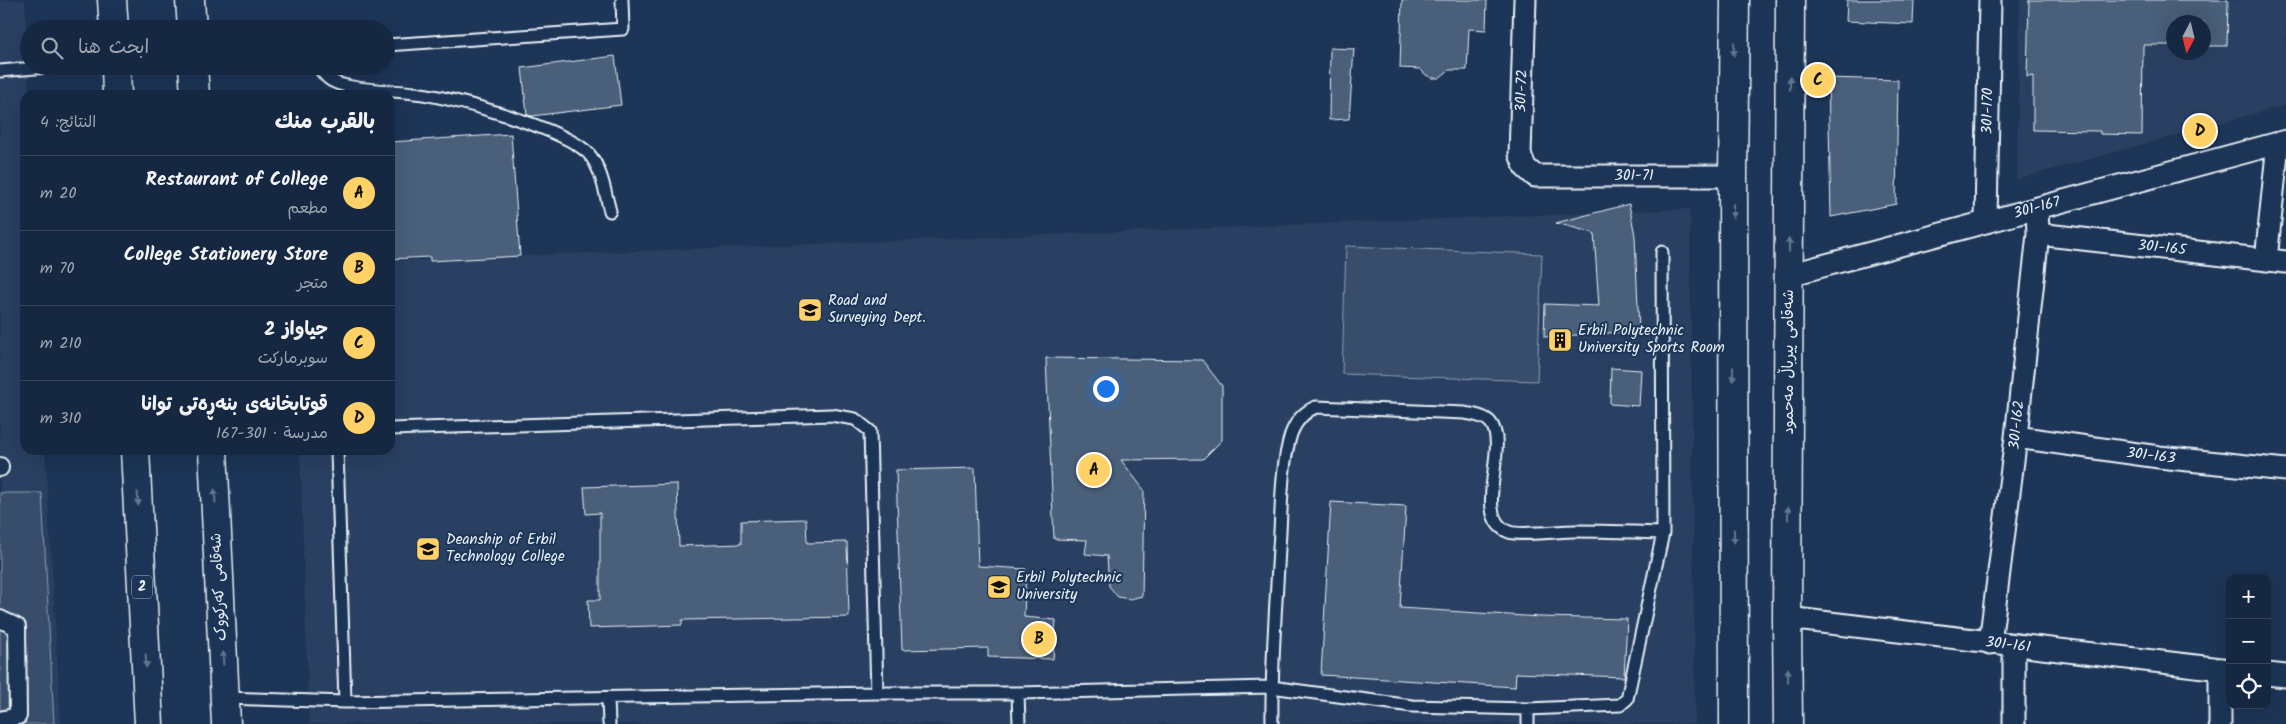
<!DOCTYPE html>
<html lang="ar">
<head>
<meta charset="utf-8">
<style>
	:root { --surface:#162841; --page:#23344c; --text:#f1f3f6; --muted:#9ea6b1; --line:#35445a; --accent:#ffd166 }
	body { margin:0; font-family:Kalam,"Playpen Sans Arabic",sans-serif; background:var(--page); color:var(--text); direction:rtl }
	.controls { position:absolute; right:15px; bottom:15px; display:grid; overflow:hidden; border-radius:10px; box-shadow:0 5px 20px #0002 }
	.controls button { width:45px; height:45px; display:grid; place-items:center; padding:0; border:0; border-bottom:1px solid var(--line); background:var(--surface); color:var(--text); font:25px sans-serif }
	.compass { position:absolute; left:2166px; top:15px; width:45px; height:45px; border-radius:50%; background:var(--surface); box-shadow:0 5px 20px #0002; rotate:187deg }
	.you { position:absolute; left:1105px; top:388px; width:18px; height:18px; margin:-12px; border:4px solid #fff; border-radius:50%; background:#1a73e8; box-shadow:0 0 0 8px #1a73e833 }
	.badge { display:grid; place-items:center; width:32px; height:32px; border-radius:50%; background:var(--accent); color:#111; font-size:16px; font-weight:700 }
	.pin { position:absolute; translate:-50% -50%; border:2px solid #fff; box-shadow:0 1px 5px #0006 }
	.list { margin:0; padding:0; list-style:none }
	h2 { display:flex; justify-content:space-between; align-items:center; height:65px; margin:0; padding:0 20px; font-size:21px }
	h2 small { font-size:16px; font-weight:400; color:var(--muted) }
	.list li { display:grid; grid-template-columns:32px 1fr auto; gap:15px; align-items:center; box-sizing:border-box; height:75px; padding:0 20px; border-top:1px solid var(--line) }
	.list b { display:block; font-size:19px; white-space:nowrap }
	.list p { margin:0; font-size:16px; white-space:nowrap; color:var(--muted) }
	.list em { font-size:16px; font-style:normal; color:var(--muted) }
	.icon { flex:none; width:28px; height:28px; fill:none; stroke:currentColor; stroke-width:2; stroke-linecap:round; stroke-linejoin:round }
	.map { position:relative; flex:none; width:2286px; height:724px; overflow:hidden; direction:ltr }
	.search { position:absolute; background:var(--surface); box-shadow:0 5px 20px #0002; left:20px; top:20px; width:375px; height:55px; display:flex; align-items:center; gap:12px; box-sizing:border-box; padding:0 18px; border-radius:28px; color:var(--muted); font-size:19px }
	.panel { position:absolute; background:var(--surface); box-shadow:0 5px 20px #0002; left:20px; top:90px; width:375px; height:365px; border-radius:15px; direction:rtl }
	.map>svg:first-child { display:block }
</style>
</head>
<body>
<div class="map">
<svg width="2286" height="724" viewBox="0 0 2286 724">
	<rect width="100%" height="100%" fill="#1d3557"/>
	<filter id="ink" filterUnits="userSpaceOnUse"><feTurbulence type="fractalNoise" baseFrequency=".02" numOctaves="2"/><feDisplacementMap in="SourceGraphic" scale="10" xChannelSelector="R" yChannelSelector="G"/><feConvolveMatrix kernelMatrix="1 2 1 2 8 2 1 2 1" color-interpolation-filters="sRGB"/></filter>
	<g filter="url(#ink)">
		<!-- built -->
		<path fill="#2a4162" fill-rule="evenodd" d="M0 0H25L29 95H25V450H45L61 724H0Z
			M2020 0H2286V105L2017 179ZM2174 22H2204V52H2174Z
			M1690 209 1695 724H309L300 450H390V261Z"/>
		<!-- green -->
		<path fill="#374d6c" stroke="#909fb2" d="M1346 246 1542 254 1537 381 1342 374Z
			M0 493H42L54 724H0Z"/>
		<!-- building -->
		<path fill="#495e7a" stroke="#e8f1f8" d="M1402 0H1487L1486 30 1469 29 1467 70H1449L1439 78H1432L1426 75 1420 69 1400 68Z
			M1847 0H1914L1913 24 1846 21Z
			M2029 0H2228L2227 46H2204V22H2174V45H2143L2142 135 2100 134V131L2033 130V76L2027 77Z
			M1330 48 1354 49 1349 119 1329 120Z
			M615 56 621 105 532 116 527 115 522 68Z
			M1828 78 1898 80 1896 204 1831 217Z
			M511 134 520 256 430 261V257L390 259V142Z
			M1629 204 1635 236 1639 331 1544 337 1545 304 1599 306 1594 233 1556 223Z
			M1046 358 1202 360 1222 386V440L1203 459 1121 460 1144 490 1142 596 1130 599 1118 597 1109 586 1107 556 1085 554 1087 540 1054 539Z
			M1611 368 1641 370 1639 406 1610 404Z
			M975 468 978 566 1026 569 1024 617 1056 620 1053 659 988 657V648L902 650 896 470Z
			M677 484 679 546 741 544V521L806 519 807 543 847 542 849 617 682 620V625L589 628 588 600H600V513L586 514 584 487Z
			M1331 502 1406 506 1400 608 1540 617 1627 619 1624 677 1516 673 1515 687 1321 675Z"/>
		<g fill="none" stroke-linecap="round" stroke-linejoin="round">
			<defs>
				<path id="service" d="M386 45 623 29 622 0
					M318 66C321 70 324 75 328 78 342 91 393 90 414 93 449 96 566 129 589 154 602 169 605 193 610 211
					M0 71 59 66
					M1662 252 1663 533
					M390 429 831 415 855 419 870 431 877 693
					M337 450 345 702
					M1018 693 1019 724
					M225 698 345 702 877 693H1018L1271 687 1412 706 1528 709
					M608 698 609 724
					M1272 724C1271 665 1276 607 1279 548 1282 511 1280 470 1291 434 1296 421 1303 412 1316 407L1465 413C1474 415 1484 416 1490 422 1511 446 1470 517 1509 532 1520 536 1561 531 1574 531 1604 531 1633 532 1663 533L1627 699 1620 705 1528 709V724"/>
				<path id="pedestrian" d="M0 466V468
					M0 619 17 627 18 716 0 720"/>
				<path id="minor" d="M1525 0 1520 154 1525 167 1535 176H1733
					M1986 222 1990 0
					M2038 234 2286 262
					M2266 260 2278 143
					M1789 275 2286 141
					M2016 437 2159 457 2286 470
					M1787 618 2230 670
					M1990 643 2016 437 2038 234 2037 208
					M2014 646V724
					M2220 669V724
					M2267 674 2286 676"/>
				<path id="secondary" d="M1734 724 1733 176 1735 0
					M1788 724 1787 618 1790 0"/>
				<path id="trunk" d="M112 0 114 29
					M190 0 192 29
					M116 66 117 95
					M193 66 195 95
					M135 450 149 724
					M213 450 226 724"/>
			</defs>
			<!-- service casing -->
			<use href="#service" stroke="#e8f1f8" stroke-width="15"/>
			<!-- pedestrian casing -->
			<use href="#pedestrian" stroke="#e8f1f8" stroke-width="20"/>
			<!-- minor casing -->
			<use href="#minor" stroke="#e8f1f8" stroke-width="25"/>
			<!-- secondary casing -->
			<use href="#secondary" stroke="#e8f1f8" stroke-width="31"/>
			<!-- trunk casing -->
			<use href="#trunk" stroke="#e8f1f8" stroke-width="31"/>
			<!-- service -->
			<use href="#service" stroke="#1d3557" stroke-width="11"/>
			<!-- pedestrian -->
			<use href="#pedestrian" stroke="#1d3557" stroke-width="16"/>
			<!-- minor -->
			<use href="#minor" stroke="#1d3557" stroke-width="21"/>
			<!-- secondary -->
			<use href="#secondary" stroke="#1d3557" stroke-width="28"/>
			<!-- trunk -->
			<use href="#trunk" stroke="#1d3557" stroke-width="28"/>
		</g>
		<!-- one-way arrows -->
		<defs><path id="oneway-solid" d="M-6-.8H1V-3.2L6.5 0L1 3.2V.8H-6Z" transform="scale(1.25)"/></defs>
		<g fill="#64778f">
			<use href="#oneway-solid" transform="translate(1734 49) rotate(91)"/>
			<use href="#oneway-solid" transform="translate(1790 83) rotate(-90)"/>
			<use href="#oneway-solid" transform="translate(1733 211) rotate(90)"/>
			<use href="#oneway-solid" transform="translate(1789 245) rotate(-90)"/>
			<use href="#oneway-solid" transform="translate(1733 374) rotate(90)"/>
			<use href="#oneway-solid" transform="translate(215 496) rotate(-93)"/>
			<use href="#oneway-solid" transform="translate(138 499) rotate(87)"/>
			<use href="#oneway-solid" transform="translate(1788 513) rotate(-90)"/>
			<use href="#oneway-solid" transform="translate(1734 536) rotate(90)"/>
			<use href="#oneway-solid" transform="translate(223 658) rotate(-93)"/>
			<use href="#oneway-solid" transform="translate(146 661) rotate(87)"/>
			<use href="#oneway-solid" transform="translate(1788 675) rotate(-91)"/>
		</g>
	</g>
	<!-- icons -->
	<defs>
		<symbol id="university-square" viewBox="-11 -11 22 22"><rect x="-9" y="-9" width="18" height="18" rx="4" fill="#ffd166" stroke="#1d3557"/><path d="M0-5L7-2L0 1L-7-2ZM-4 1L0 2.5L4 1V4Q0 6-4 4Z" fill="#111"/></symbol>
		<symbol id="building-square" viewBox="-11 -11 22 22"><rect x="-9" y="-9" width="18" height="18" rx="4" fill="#ffd166" stroke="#1d3557"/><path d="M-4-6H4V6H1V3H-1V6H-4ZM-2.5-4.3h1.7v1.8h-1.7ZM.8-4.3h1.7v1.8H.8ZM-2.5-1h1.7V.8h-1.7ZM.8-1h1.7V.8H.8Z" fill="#111"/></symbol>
	</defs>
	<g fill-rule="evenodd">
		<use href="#university-square" x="796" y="296" width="28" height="28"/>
		<use href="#building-square" x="1546" y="326" width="28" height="28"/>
		<use href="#university-square" x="414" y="535" width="28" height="28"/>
		<use href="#university-square" x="985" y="573" width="28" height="28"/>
	</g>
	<g text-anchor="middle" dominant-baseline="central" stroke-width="4" stroke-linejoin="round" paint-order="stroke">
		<!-- shield labels -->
		<rect fill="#1d3557" stroke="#abb9c8" stroke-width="1" x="132" y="575.5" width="20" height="23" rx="4"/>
		<g font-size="14" font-weight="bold" fill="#e8f1f8">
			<text x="142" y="587">2</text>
		</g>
		<!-- street labels -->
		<g font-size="15" fill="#e8f1f8" stroke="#1d3557">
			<text transform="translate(1522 91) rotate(-88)">301-72</text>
			<text transform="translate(1988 111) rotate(-89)">301-170</text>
			<text x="1634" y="176">301-71</text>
			<text transform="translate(2037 208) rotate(-15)">301-167</text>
			<text transform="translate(2162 248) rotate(6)">301-165</text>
			<text transform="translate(1789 362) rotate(-90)">شەقامی پیرباڵ مەحمود</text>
			<text transform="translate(2017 425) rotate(-84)">301-162</text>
			<text transform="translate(2151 456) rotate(7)">301-163</text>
			<text transform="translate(219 587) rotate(-93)">شەقامی کەرکووک</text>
			<text transform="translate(2008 645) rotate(7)">301-161</text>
		</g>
		<!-- poi labels -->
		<g font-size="15" fill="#e8f1f8" stroke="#1d3557" text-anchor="start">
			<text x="828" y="301">Road and<tspan x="828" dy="17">Surveying Dept.</tspan></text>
			<text x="1578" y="331">Erbil Polytechnic<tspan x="1578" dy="17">University Sports Room</tspan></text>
			<text x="446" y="540">Deanship of Erbil<tspan x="446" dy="17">Technology College</tspan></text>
			<text x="1016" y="578">Erbil Polytechnic<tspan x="1016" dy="17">University</tspan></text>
		</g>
	</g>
</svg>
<div class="controls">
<button>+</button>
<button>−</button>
<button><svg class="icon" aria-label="locate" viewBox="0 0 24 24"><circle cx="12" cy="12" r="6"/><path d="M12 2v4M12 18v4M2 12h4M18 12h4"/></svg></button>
</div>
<svg class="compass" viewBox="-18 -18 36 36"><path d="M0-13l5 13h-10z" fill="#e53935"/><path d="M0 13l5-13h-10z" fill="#9ea6b1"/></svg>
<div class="you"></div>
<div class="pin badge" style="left:1094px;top:470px">A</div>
<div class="pin badge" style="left:1039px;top:639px">B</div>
<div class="pin badge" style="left:1818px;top:80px">C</div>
<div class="pin badge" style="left:2200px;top:131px">D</div>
<div class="search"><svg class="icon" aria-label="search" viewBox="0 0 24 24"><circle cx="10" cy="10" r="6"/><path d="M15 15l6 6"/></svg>ابحث هنا</div>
<section class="panel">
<h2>بالقرب منك<small>النتائج: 4</small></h2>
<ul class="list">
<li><span class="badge">A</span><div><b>Restaurant of College</b><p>مطعم</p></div><em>20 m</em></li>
<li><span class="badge">B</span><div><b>College Stationery Store</b><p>متجر</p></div><em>70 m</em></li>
<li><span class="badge">C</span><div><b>جیاواز 2</b><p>سوبرماركت</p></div><em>210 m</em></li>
<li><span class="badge">D</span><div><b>قوتابخانەی بنەڕەتی توانا</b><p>مدرسة · 301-167</p></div><em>310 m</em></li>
</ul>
</section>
</div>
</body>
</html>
